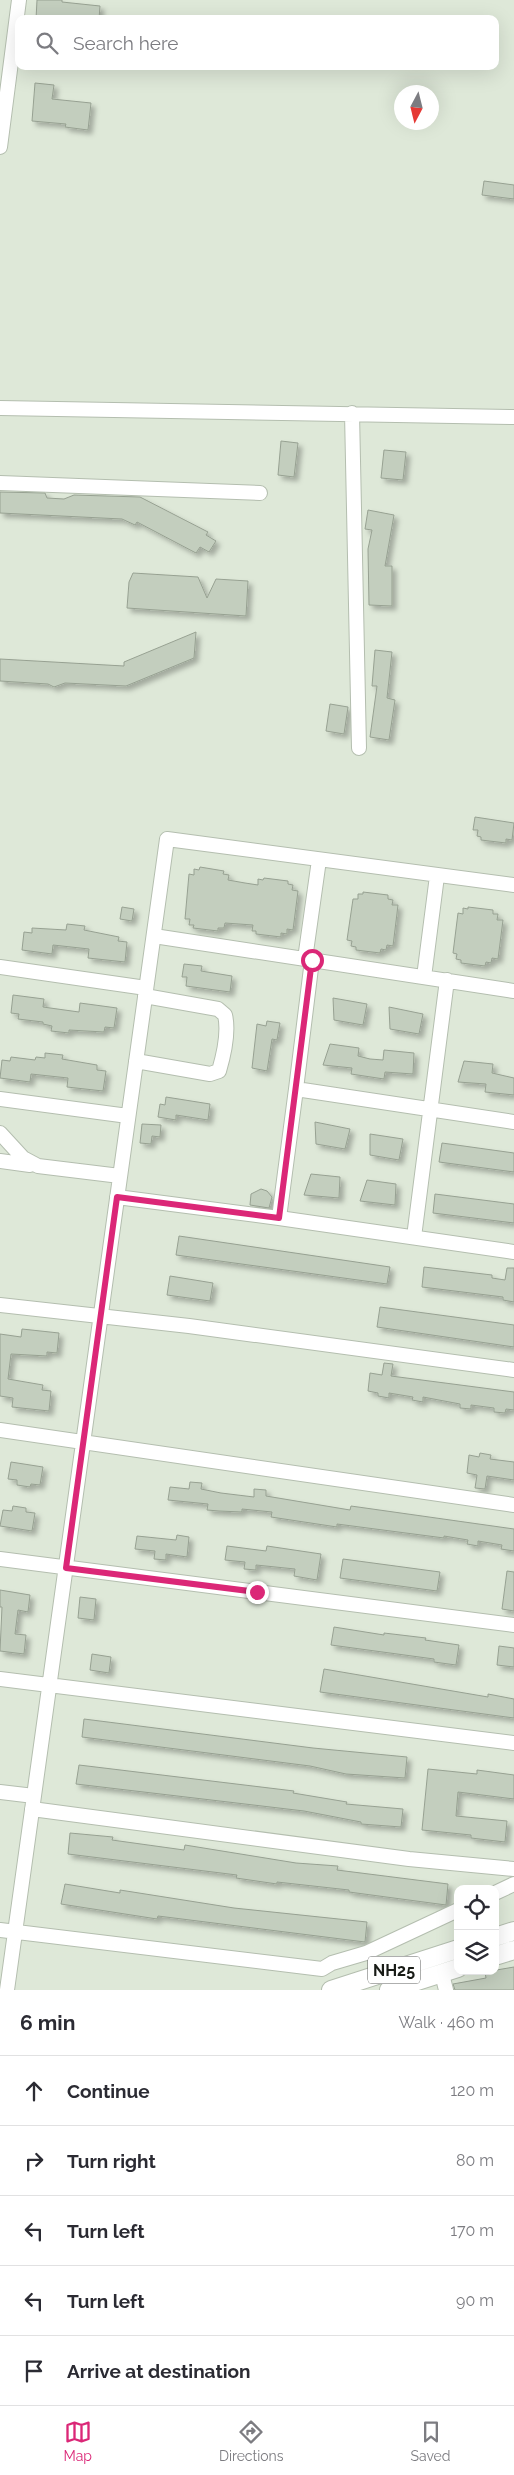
<!DOCTYPE html>
<html lang="en">
<head>
<meta charset="utf-8">
<style>
	:root { --surface:#fff; --page:#f2f2f3; --text:#2b2b33; --muted:#7c7c81; --line:#e1e1e2; --accent:#db2777 }
	body { margin:0; font-family:Raleway,sans-serif; background:var(--page); color:var(--text) }
	.controls { position:absolute; right:15px; bottom:15px; display:grid; overflow:hidden; border-radius:10px; box-shadow:0 5px 20px #0002 }
	.controls button { width:45px; height:45px; display:grid; place-items:center; padding:0; border:0; border-bottom:1px solid var(--line); background:var(--surface); color:var(--text); font:25px sans-serif }
	.compass { position:absolute; left:394px; top:85px; width:45px; height:45px; border-radius:50%; background:var(--surface); box-shadow:0 5px 20px #0002; rotate:187deg }
	.stop { position:absolute; width:15px; height:15px; margin:-11px; border:4px solid #db2777; border-radius:50%; background:#fff }
	.stop.end { background:#db2777; border-color:#fff; box-shadow:0 1px 5px #0008 }
	.list { margin:0; padding:0; list-style:none }
	h2 { display:flex; justify-content:space-between; align-items:center; height:65px; margin:0; padding:0 20px; font-size:21px }
	h2 small { font-size:16px; font-weight:400; color:var(--muted) }
	.list li { display:grid; grid-template-columns:32px 1fr auto; gap:15px; align-items:center; box-sizing:border-box; height:70px; padding:0 20px; border-top:1px solid var(--line) }
	.list b { display:block; font-size:19px; white-space:nowrap }
	.list em { font-size:16px; font-style:normal; color:var(--muted) }
	.icon { flex:none; width:28px; height:28px; fill:none; stroke:currentColor; stroke-width:2; stroke-linecap:round; stroke-linejoin:round }
	.map { position:relative; flex:none; width:514px; height:1990px; overflow:hidden }
	.search { position:absolute; background:var(--surface); box-shadow:0 5px 20px #0002; left:15px; right:15px; top:15px; height:55px; display:flex; align-items:center; gap:12px; box-sizing:border-box; padding:0 18px; border-radius:10px; color:var(--muted); font-size:19px }
	.sheet { height:415px; background:var(--surface) }
	nav { display:flex; justify-content:space-around; align-items:center; box-sizing:border-box; height:70px; border-top:1px solid var(--line); background:var(--surface); font-size:14px; color:var(--muted) }
	nav a { display:grid; justify-items:center; gap:2px }
	nav .on { color:var(--accent) }
	.map>svg:first-child { display:block }
</style>
</head>
<body>
<div class="map">
<svg width="514" height="1990" viewBox="0 0 514 1990">
	<defs>
		<filter id="shadow"><feDropShadow dx="4" dy="4" stdDeviation="2.5" flood-color="#0004"/></filter>
	</defs>
	<rect width="100%" height="100%" fill="#dee8d8"/>
	<!-- building -->
	<path fill="#c3cebe" stroke="#97a192" filter="url(#shadow)" d="M37 0H62V2L100 6 99 19H36Z
		M35 83 54 85 52 99 91 103 88 130 65 127 66 124 32 121Z
		M484 181 514 185V199L482 195Z
		M281 441 298 443 294 477 278 475Z
		M384 450 406 452 403 480 381 478Z
		M0 492 45 493 47 498 64 499 74 495 140 497 208 532 206 535 216 541 209 552 200 547 196 553 137 522 135 525 122 519 0 513Z
		M368 510 394 515 385 566H392V606L369 605 368 549 372 530 365 529Z
		M133 573 198 577 207 598 216 579 248 581 246 616 127 608 129 582Z
		M196 632 194 658 126 686 65 683 54 687 48 684 0 681V659L124 666V662Z
		M375 650 392 652 387 698 395 700 389 740 370 737 377 686H372Z
		M330 704 348 707 344 734 326 731Z
		M475 817 514 823 512 840 506 839V843L481 840V837L477 836 478 830H473Z
		M200 867 224 871 223 874 229 875 228 880 245 883 258 885V879L263 880 264 878 288 881V884L293 885 292 890 298 891 293 930 287 929V934L281 933V937L256 934V931H252L253 925 225 923 224 928H218V931L193 928 194 925H189L190 919H185L189 874 194 875V869L199 870Z
		M363 892 388 895V899L393 900 392 905H398L393 946 387 945 386 950 381 949 380 953 356 950V947L351 946 352 941 347 940 353 899H358V894H363Z
		M122 907 134 909 132 921 120 919Z
		M468 907 493 910V914H498L497 920H503L498 959 492 958 491 963 486 962 485 966 461 963V960L456 959 457 954 453 953 458 913 463 914V908L468 909Z
		M67 924 85 926 84 930 119 937 118 941 127 942 125 962 88 958 89 949 53 945 52 954 22 950 24 932 32 933V928L66 930Z
		M184 964 202 966 201 971 232 976 230 992 186 986 187 977H182Z
		M13 995 44 999 43 1007 79 1012 80 1003 117 1008 114 1028 105 1027 104 1032 69 1030V1033L51 1031 52 1026 43 1024V1022L18 1019 19 1014 11 1013Z
		M333 998 367 1004 363 1025 334 1020Z
		M389 1007 423 1014 419 1034 390 1029Z
		M267 1021 280 1023 277 1040 272 1039 267 1071 252 1068 257 1024 266 1026Z
		M330 1044 359 1048 358 1056 370 1059 383 1060 384 1050 414 1053 413 1074 385 1072 384 1079 351 1074 352 1068 323 1065Z
		M45 1053 63 1055 62 1059 97 1065V1070L106 1071 103 1091 67 1087 68 1078 31 1074 30 1082 0 1078 2 1060 10 1061 11 1057 35 1060 36 1057 45 1058Z
		M464 1061 493 1064 492 1073 514 1078V1095L485 1092 486 1084 458 1082Z
		M166 1097 210 1104 208 1120 176 1115V1120L158 1117 160 1104 165 1105Z
		M315 1122 350 1129 345 1149 316 1144Z
		M142 1124 161 1125 160 1137 152 1136 151 1144 140 1143Z
		M370 1134 403 1139 399 1160 370 1155Z
		M442 1143 514 1153V1172L439 1162Z
		M311 1174 340 1177 339 1198 304 1195Z
		M367 1180 396 1184 395 1205 360 1201Z
		M261 1189 267 1191 272 1197 269 1208 250 1205 251 1194Z
		M435 1194 514 1204V1223L433 1213Z
		M179 1236 390 1267 387 1284 176 1255Z
		M424 1267 492 1275V1278L505 1280 507 1268H514V1302L503 1300V1297L422 1287Z
		M170 1276 213 1283 210 1301 167 1295Z
		M380 1307 514 1325V1347L377 1327Z
		M22 1329 59 1333 57 1353 47 1352V1356L11 1354 8 1379 43 1385 42 1390 51 1391 49 1411 12 1407 13 1398 0 1396V1334L21 1337Z
		M384 1363 393 1364 391 1376 514 1392V1410L506 1409 505 1413 494 1412V1408L471 1405V1409L460 1408V1404L423 1397V1402L412 1400 413 1397 389 1393V1398L378 1396V1393L368 1391 370 1373 382 1375Z
		M480 1453 491 1455 490 1459 514 1462V1480L487 1476 485 1489 475 1488 477 1475 467 1473 469 1455 479 1457Z
		M11 1462 43 1467 40 1485 31 1484 30 1487 17 1485V1480L8 1479Z
		M190 1482 202 1483 201 1489 221 1493 254 1497V1489L266 1490V1496L350 1510 351 1506 514 1529V1551L501 1549 502 1545 478 1541V1546L467 1544 468 1540 444 1536V1538L337 1524V1527L271 1517 272 1512 242 1509V1512L219 1511 207 1510 208 1504 168 1500 170 1487 189 1489Z
		M13 1506 26 1508V1512L35 1513 32 1531 0 1526 3 1510 12 1511Z
		M177 1535 189 1537 187 1557 166 1554V1560L154 1559 155 1551 135 1549 137 1536 176 1540Z
		M227 1546 266 1551 267 1546 321 1554 317 1580 294 1576 295 1569 256 1565V1570L244 1569 245 1562 225 1560Z
		M343 1559 440 1572 437 1591 340 1578Z
		M507 1571 514 1572V1611L502 1609Z
		M0 1590 30 1595 28 1612 18 1610 15 1634 26 1635 24 1654 0 1651 2 1607H0Z
		M80 1597 96 1599 94 1620 78 1618Z
		M334 1627 384 1635V1633L426 1638 425 1640 459 1645 456 1665 434 1662V1659L331 1645Z
		M499 1646 514 1648V1667L497 1665Z
		M92 1654 111 1657 109 1673 90 1670Z
		M324 1669 488 1697V1694L514 1699V1718L320 1692Z
		M84 1719 313 1748 407 1757 405 1778 346 1774 310 1766 82 1737Z
		M79 1765 294 1791 293 1793 347 1802 346 1804 403 1809 401 1827 361 1824V1822L304 1811 76 1784Z
		M428 1769 477 1774V1770L514 1775V1799L458 1792 456 1816 507 1821 505 1842 471 1838V1835L422 1830Z
		M70 1833 113 1837 112 1840 184 1850 185 1845 296 1863 338 1866 337 1870 448 1884 446 1905 349 1892V1890L277 1882V1884L236 1878 237 1875 68 1854Z
		M65 1884 120 1893V1890L234 1908 367 1922 365 1942 158 1916 157 1919 61 1904Z
		M514 1967V1990H455L453 1984 486 1978 485 1972Z"/>
	<g fill="none" stroke-linecap="round" stroke-linejoin="round">
		<defs>
			<path id="minor" d="M0 147 19 0
				M0 408 514 417
				M352 413 359 748
				M0 483 260 493
				M154 936 514 991
				M305 959 319 860
				M312 960 296 1089 514 1122
				M0 967 146 988
				M424 977 437 876
				M136 1061 210 1074 219 1071C224 1054 229 1032 225 1015L218 1009 145 996
				M0 1099 128 1116
				M0 1133 23 1158 38 1166 120 1176
				M0 1161 30 1165
				M117 1197 279 1218 296 1089
				M279 1218 514 1252
				M414 1237 447 980
				M0 1305 189 1326 514 1370
				M0 1430 514 1505
				M0 1559 514 1625
				M0 1679 514 1743
				M0 1792 34 1796
				M32 1809 409 1859 514 1869
				M495 1893 514 1884
				M0 1930 322 1969 332 1963 366 1953 458 1910
				M442 1974 446 1990
				M7 1990 167 839 514 885"/>
			<path id="major" d="M495 1937 514 1931
				M495 1956 514 1950
				M331 1990 458 1949
				M389 1990 458 1968"/>
		</defs>
		<!-- minor casing -->
		<use href="#minor" stroke="#b4beaf" stroke-width="16"/>
		<!-- major casing -->
		<use href="#major" stroke="#b4beaf" stroke-width="20"/>
		<!-- minor -->
		<use href="#minor" stroke="#fff" stroke-width="14"/>
		<!-- major -->
		<use href="#major" stroke="#fff" stroke-width="18"/>
	</g>
	<g fill="none" stroke-linecap="round" stroke-linejoin="round">
		<!-- route -->
		<path stroke="#db2777" stroke-width="6" d="M257 1592 66 1568 117 1197 279 1218 312 960"/>
	</g>
	<g text-anchor="middle" dominant-baseline="central" stroke-width="4.5" stroke-linejoin="round" paint-order="stroke">
		<!-- shield labels -->
		<rect fill="#fff" stroke="#5d5f5c" stroke-width="1" x="368" y="1956.5" width="52" height="27" rx="4"/>
		<g font-size="16" font-weight="bold" fill="#181b16">
			<text x="394" y="1970">NH25</text>
		</g>
	</g>
</svg>
<div class="controls">
<button><svg class="icon" aria-label="locate" viewBox="0 0 24 24"><circle cx="12" cy="12" r="6"/><path d="M12 2v4M12 18v4M2 12h4M18 12h4"/></svg></button>
<button><svg class="icon" aria-label="layers" viewBox="0 0 24 24"><path d="M12 4l9 5-9 5-9-5zM3 14l9 5 9-5"/></svg></button>
</div>
<svg class="compass" viewBox="-18 -18 36 36"><path d="M0-13l5 13h-10z" fill="#e53935"/><path d="M0 13l5-13h-10z" fill="#7c7c81"/></svg>
<div class="stop" style="left:312px;top:960px"></div>
<div class="stop end" style="left:257px;top:1592px"></div>
<div class="search"><svg class="icon" aria-label="search" viewBox="0 0 24 24"><circle cx="10" cy="10" r="6"/><path d="M15 15l6 6"/></svg>Search here</div>
</div>
<section class="sheet">
<h2>6 min<small>Walk · 460 m</small></h2>
<ul class="list">
<li><svg class="icon" aria-label="ahead" viewBox="0 0 24 24"><path d="M12 20V5M6 11l6-6 6 6"/></svg><div><b>Continue</b></div><em>120 m</em></li>
<li><svg class="icon" aria-label="right" viewBox="0 0 24 24"><path d="M7 20v-9h11M14 6l5 5-5 5"/></svg><div><b>Turn right</b></div><em>80 m</em></li>
<li><svg class="icon" aria-label="left" viewBox="0 0 24 24"><path d="M17 20v-9H6M10 6l-5 5 5 5"/></svg><div><b>Turn left</b></div><em>170 m</em></li>
<li><svg class="icon" aria-label="left" viewBox="0 0 24 24"><path d="M17 20v-9H6M10 6l-5 5 5 5"/></svg><div><b>Turn left</b></div><em>90 m</em></li>
<li><svg class="icon" aria-label="arrive" viewBox="0 0 24 24"><path d="M6 21V4h12l-3 4 3 4H6"/></svg><div><b>Arrive at destination</b></div></li>
</ul>
</section>
<nav>
<a class="on"><svg class="icon" aria-label="map" viewBox="0 0 24 24"><path d="M3 6l6-2 6 2 6-2v14l-6 2-6-2-6 2zM9 4v14M15 6v14"/></svg>Map</a>
<a><svg class="icon" aria-label="directions" viewBox="0 0 24 24"><path d="M12 3l9 9-9 9-9-9zM9 14v-3h6M13 9l2 2-2 2"/></svg>Directions</a>
<a><svg class="icon" aria-label="saved" viewBox="0 0 24 24"><path d="M7 4h10v16l-5-4-5 4z"/></svg>Saved</a>
</nav>
</body>
</html>
